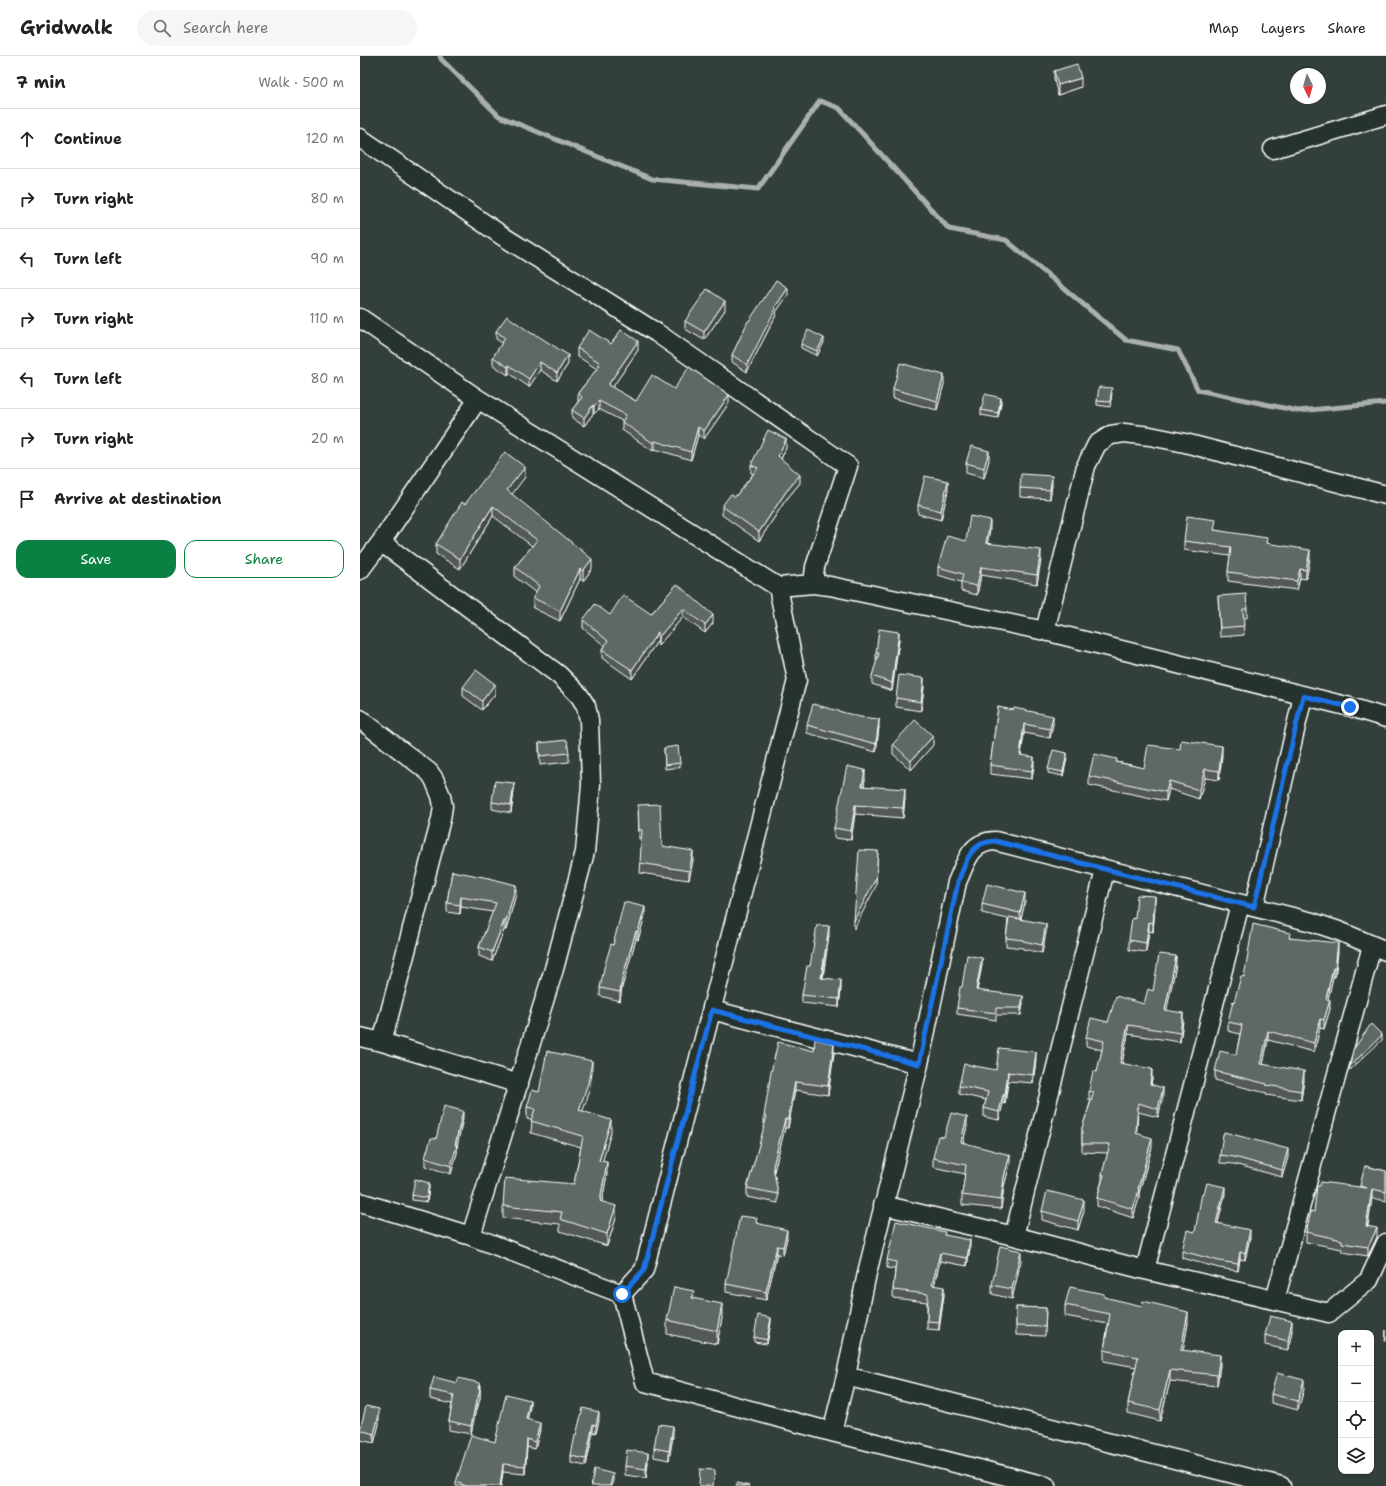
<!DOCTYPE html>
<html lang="en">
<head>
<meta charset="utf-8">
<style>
	:root { --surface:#fff; --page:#f6f6f6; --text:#222; --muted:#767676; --line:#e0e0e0; --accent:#0b8043 }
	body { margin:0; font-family:"Shantell Sans",sans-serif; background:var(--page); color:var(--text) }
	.controls { position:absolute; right:12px; bottom:12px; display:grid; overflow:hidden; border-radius:8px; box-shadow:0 1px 3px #0004 }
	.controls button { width:36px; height:36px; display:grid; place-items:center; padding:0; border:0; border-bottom:1px solid var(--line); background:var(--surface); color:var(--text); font:20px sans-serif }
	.compass { position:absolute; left:930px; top:12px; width:36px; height:36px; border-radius:50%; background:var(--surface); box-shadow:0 1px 3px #0004; rotate:175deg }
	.stop { position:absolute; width:12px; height:12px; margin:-9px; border:3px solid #1a73e8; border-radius:50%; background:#fff }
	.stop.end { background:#1a73e8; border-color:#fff; box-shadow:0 1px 4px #0008 }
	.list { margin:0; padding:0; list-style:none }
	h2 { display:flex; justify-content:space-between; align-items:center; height:52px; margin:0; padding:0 16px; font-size:17px }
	h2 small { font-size:13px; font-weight:400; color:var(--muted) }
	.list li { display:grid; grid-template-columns:26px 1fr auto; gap:12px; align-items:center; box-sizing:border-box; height:60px; padding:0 16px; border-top:1px solid var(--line) }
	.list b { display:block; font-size:15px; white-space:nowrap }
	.list em { font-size:13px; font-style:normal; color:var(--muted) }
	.actions { display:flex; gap:8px; padding:12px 16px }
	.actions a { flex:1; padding:9px 0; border:1px solid var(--accent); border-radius:12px; text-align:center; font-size:14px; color:var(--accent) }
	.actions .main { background:var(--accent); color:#fff }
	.icon { flex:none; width:22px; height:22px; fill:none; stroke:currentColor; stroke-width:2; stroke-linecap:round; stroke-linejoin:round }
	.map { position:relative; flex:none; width:1026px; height:1430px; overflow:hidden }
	header { display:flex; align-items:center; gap:24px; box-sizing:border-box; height:56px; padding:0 20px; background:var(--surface); border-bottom:1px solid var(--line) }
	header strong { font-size:19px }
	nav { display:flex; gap:22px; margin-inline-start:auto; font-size:14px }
	.search { width:280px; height:36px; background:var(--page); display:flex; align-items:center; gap:10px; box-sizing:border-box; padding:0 14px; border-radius:22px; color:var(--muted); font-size:15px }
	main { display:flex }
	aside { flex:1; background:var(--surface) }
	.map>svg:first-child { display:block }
</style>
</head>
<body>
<header>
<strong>Gridwalk</strong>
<div class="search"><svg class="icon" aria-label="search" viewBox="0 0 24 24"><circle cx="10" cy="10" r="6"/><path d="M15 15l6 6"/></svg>Search here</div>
<nav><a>Map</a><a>Layers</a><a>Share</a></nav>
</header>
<main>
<aside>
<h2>7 min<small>Walk · 500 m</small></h2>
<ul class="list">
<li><svg class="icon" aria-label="ahead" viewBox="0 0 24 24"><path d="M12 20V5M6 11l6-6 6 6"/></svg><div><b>Continue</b></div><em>120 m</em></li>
<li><svg class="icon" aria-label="right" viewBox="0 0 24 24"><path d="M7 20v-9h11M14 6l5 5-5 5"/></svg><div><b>Turn right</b></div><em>80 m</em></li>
<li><svg class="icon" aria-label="left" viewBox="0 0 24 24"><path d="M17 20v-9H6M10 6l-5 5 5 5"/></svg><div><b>Turn left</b></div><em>90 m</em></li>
<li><svg class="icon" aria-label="right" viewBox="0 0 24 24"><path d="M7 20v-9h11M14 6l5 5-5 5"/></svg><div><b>Turn right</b></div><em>110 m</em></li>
<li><svg class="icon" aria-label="left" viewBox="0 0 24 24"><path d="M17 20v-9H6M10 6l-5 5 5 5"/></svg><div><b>Turn left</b></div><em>80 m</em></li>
<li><svg class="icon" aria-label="right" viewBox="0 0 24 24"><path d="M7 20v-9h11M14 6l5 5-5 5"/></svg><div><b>Turn right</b></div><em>20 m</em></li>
<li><svg class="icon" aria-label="arrive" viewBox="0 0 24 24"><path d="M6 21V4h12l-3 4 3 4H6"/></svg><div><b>Arrive at destination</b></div></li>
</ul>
<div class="actions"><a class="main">Save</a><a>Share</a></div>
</aside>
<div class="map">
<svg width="1026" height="1430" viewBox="0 0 1026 1430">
	<rect width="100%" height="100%" fill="#333f3a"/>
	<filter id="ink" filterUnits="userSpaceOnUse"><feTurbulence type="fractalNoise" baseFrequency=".025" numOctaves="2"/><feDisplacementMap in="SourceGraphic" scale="8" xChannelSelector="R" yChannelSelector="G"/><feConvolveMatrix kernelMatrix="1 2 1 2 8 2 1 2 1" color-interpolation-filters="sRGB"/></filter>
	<g filter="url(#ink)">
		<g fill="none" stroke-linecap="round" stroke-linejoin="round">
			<!-- stream -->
			<path stroke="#abb0ae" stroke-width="5" d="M80 0 81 3 139 60 292 123 398 133 460 45 479 52 589 173 646 184 766 284 818 294 838 334 938 355 1026 347"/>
			<defs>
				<path id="minor" d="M0 82 144 181 297 277 488 410 455 511 453 528
					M913 93 1026 59
					M0 262 118 343 418 531 437 624 284 1214 262 1238
					M21 486 199 619 219 639 226 650 229 664 231 729 225 796 194 913 111 1180
					M0 514 21 486 118 343
					M418 531 453 528 470 530 685 575 990 651 1026 662
					M685 575 726 410 737 388 751 379 764 377 790 380 825 387 1026 439
					M0 663 69 716 74 723 81 740 83 750 81 763 22 986
					M894 851 943 640
					M352 954 559 1008
					M0 981 22 986 159 1028
					M0 1146 111 1180 262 1238 285 1326 472 1376 686 1430
					M523 1149 654 1180 785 1214 969 1257 1009 1224 1026 1187
					M654 1180 745 814
					M785 1214 880 848
					M915 1244 1012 890
					M486 1320 921 1430
					M472 1376 486 1320 507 1217 559 1008 597 826C606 807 609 786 635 785L952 866 979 875 1026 895"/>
			</defs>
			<!-- minor casing -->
			<use href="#minor" stroke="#fff" stroke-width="21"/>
			<!-- minor -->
			<use href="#minor" stroke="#26332d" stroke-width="18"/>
		</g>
		<!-- wall -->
		<path fill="#525a56" stroke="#fff" d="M694 15 721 31 698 39 694 24Z
			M428 239 416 256V259L387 316 372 306V299L389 265Z
			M365 254 344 284 325 273V265Z
			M136 275 208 308 197 325 180 314 169 331 149 317 148 319 133 309V301L142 287 136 283Z
			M464 286 457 300 441 292V288Z
			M251 288 278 294 252 332 276 345 314 333 369 347 344 383 338 379 331 404 295 393 293 395 262 374V365L239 353 234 358H233L224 370 212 362V354L218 346V337L237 313 217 300V292Z
			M584 328 577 354 533 342V333Z
			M752 337 750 351 737 349V345Z
			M641 347 638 362 621 359V354Z
			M426 392 421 403 440 427 425 445 399 485 362 459V450L375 441 393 418 391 417V409Z
			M629 404 624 422 606 417V407Z
			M165 421 151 438 232 513 223 525 220 523 200 565 173 552V542L176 537 155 521V511L172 490 133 460 100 513 76 498V488L105 448Z
			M692 429 690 443 660 441V432Z
			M588 434 581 464 558 458V449Z
			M630 473 627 487 681 503 677 528 621 519 617 539 601 535V526L578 519V511L606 485Z
			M855 474 907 487 950 503 946 523 940 522 937 534 868 525V516L870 500 824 494V485Z
			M317 528 353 567 345 577 323 561 298 590V584L272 623 242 602V594L245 590 223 572V564L250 559 291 558Z
			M858 540 887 553V562H883L884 579 860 581Z
			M539 584 532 635 512 628V620L517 605H516V597Z
			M103 631 135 638 122 654 103 640Z
			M564 631 561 655 536 651V642Z
			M638 651 693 668 690 682 664 677 661 699 674 709 672 723 630 718V709Z
			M447 669 519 671 516 696 447 677Z
			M179 687 209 697V706L180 709 179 696Z
			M533 688 573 689 551 714 533 698Z
			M304 692 320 707V711L305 713Z
			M820 693 862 699 859 724 845 722 839 743 809 733 806 745 729 729V720L757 706 784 712Z
			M707 702 703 720 688 717V713Z
			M505 723 504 730 545 742 543 762 495 758 491 784 474 782V772Z
			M154 735 151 757 132 753V746Z
			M278 749 302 790 333 804 329 824 280 817 282 783H279Z
			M92 815 156 838 146 874H144L132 905 119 900V891L133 856 101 851 100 858 87 856V847Z
			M665 846 661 863 686 876 682 897 663 893V892L646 890V882L648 863 622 857V848Z
			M795 850 793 876 789 875 786 896 769 894V884L775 863Z
			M285 859 278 884 276 883 262 931 260 945 240 940V932L253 889Z
			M469 879 463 922 481 932 479 951 442 947V939L450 910Z
			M930 882 978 896 975 921H973L968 943 970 953 964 973 960 972 954 996 908 984 903 1009 944 1024 941 1044 906 1039V1037L855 1024V1015L876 999 880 978 868 975V966L874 946 884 921Z
			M622 909 617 934 663 947 661 959H636V964L597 958V952L602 931Z
			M816 909 806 954 823 965 820 986 768 978 762 1008 792 1022 791 1029 803 1041 798 1061 778 1056 776 1078 792 1091 779 1137V1142L773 1162 737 1150V1142L742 1124V1118L748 1097 722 1096V1072L731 1044H729V1035L737 1016 742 994 726 990V981L748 966 784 948 793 935Z
			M454 995 474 997 468 1039 435 1034 428 1072H425L414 1115 418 1138V1147L387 1141V1132L405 1069 404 1068V1060Z
			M676 1004 673 1027 648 1025 645 1048 643 1047 639 1064 624 1061V1052L626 1044 599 1038V1030L636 1014Z
			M232 1017 228 1040 222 1055 251 1076 242 1105 247 1118 242 1145 256 1162 247 1190 200 1175V1168L143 1162V1150L214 1128 221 1091 171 1077 172 1064 167 1063V1051L179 1036Z
			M103 1062 97 1089V1097L91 1118 65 1110V1102L76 1083Z
			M607 1070 603 1086 650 1108 644 1130 641 1153 602 1149V1139L605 1118 573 1111V1102L584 1081Z
			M860 1099 928 1101 922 1121 874 1108 860 1107Z
			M1005 1110 1026 1115V1145L1012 1142 1008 1170 1017 1181 1008 1200 982 1196V1193L946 1186V1176L954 1156 1000 1131Z
			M69 1131 67 1146 52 1144V1139Z
			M844 1137 865 1138 858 1167 890 1181 885 1204 880 1203 878 1215 859 1212 822 1202V1195L835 1176Z
			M724 1154 718 1174 682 1164V1155Z
			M397 1167 427 1182 423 1199 417 1198 406 1244 366 1236V1228Z
			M585 1179 610 1192 607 1210 580 1205 574 1230 584 1239 579 1274 567 1273V1246L533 1242V1234L535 1213 527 1212V1204Z
			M661 1204 652 1243 632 1238V1229Z
			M744 1241 828 1267 823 1295 860 1309 857 1330 810 1325 800 1365 768 1357V1347L776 1311 744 1305V1294L748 1268 705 1260V1249Z
			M334 1242 362 1262 357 1288 307 1278V1264Z
			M656 1251 686 1252 685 1280 656 1279Z
			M411 1266 407 1288 394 1286V1281Z
			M1026 1274V1285H1025Z
			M932 1275 928 1294 905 1289V1279Z
			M120 1333V1342L117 1354 116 1353 111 1378 89 1374V1365L92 1348 70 1343V1334Z
			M944 1333 938 1354 911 1347V1338Z
			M170 1351 167 1363 180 1374 175 1393 167 1391 165 1418 143 1416 141 1430H96V1426Z
			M239 1364 236 1377 233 1376 226 1410 211 1407V1400L216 1379Z
			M19 1368 14 1387 0 1384V1374Z
			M313 1380 309 1404 294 1401V1392Z
			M288 1406 286 1422 265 1419V1410Z"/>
		<!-- shaded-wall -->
		<path fill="#424a46" stroke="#fff" d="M721 22V31L698 39V29Z
			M428 232V239L416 256V259L387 316V309L415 251Z
			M365 245V254L344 284V276Z
			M464 282V286L457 300V295Z
			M278 285V294L248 338V329Z
			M208 299V308L197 325V317Z
			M180 306V314L169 331V323Z
			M149 309V317L148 319V311Z
			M584 319V328L577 354V345Z
			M369 339V347L344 383V375Z
			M641 342V347L638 362V357Z
			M239 345V353L234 358V350Z
			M233 349V358L224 370V362Z
			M338 371V379L331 404V396Z
			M426 383V392L418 409V400Z
			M295 385V393L293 395V387Z
			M629 395V404L624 422V412Z
			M165 411V421L147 445V434Z
			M440 419V427L425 445 399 485V476L425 437Z
			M692 420V429L690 443V434Z
			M588 425V434L581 464V455Z
			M133 450V460L100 513V503Z
			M630 464V473L626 496V487Z
			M681 494V503L677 528V519Z
			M950 494V503L946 523V514Z
			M232 503V513L223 525V515Z
			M621 511V519L617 539V530Z
			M220 513V523L200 565V555Z
			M940 513V522L937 534V525Z
			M323 553V561L298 590V582Z
			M353 559V567L345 577V569Z
			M298 576V584L272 623V614Z
			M539 576V584L532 635V627Z
			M564 622V631L561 655V646Z
			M135 628V638L122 654V645Z
			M693 660V668L690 682V673Z
			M519 663V671L516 696V688Z
			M664 668V677L660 707V699Z
			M573 680V689L551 714V705Z
			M862 690V699L859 724V715Z
			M707 697V702L703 720V716Z
			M674 701V709L672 723V715Z
			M845 713V722L839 743V734Z
			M505 714V723L502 739V730Z
			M809 725V733L806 745V736Z
			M154 727V735L151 757V749Z
			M545 733V742L543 762V752Z
			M495 749V758L491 784V775Z
			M333 795V804L329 824V815Z
			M518 795 516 830 494 873V865Z
			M156 829V838L146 874V865Z
			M665 837V846L660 867V857Z
			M795 840V850L793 876V867Z
			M101 841V851L100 858V849Z
			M285 851V859L278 884V876Z
			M144 865V874L132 905V896Z
			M789 866V875L786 896V887Z
			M686 868V876L682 897V889Z
			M469 870V879L461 930V922Z
			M276 875V883L262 931 260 945V936L262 923Z
			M978 887V896L975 921V912Z
			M816 900V909L805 963V954Z
			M622 902V909L616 940V934Z
			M973 912V921L966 952V943Z
			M481 924V932L479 951V943Z
			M663 940V947L661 959V952Z
			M970 944V953L964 973V964Z
			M823 957V965L820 986V977Z
			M960 963V972L954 996V987Z
			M768 969V978L760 1016V1007Z
			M908 975V984L901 1018V1008Z
			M1022 979V984L990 1014V1010Z
			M474 988V997L468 1039V1030Z
			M676 996V1004L673 1027V1019Z
			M232 1005V1017L228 1040 219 1066V1054Z
			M792 1013V1022L790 1037V1028Z
			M944 1015V1024L941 1044V1035Z
			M648 1016V1025L645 1048V1039Z
			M435 1026V1034L428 1072V1063Z
			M803 1032V1041L798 1061V1053Z
			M643 1039V1047L639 1064V1056Z
			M778 1047V1056L776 1086V1077Z
			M103 1055V1062L97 1091V1089V1097L91 1118V1110Z
			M607 1061V1070L601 1095V1086Z
			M425 1063V1072L413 1119V1110Z
			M251 1064V1076L239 1117V1105Z
			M792 1082V1091L779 1137V1142L773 1162V1153Z
			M928 1093V1101L922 1121V1114Z
			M650 1099V1108L644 1130 641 1153V1144L644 1121Z
			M247 1106V1118L240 1157V1145Z
			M69 1127V1131L67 1146V1142Z
			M865 1131V1138L856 1174V1167Z
			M1012 1133V1142L1006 1179V1170Z
			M724 1144V1154L718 1174V1165Z
			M256 1150V1162L247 1190V1178Z
			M1017 1172V1181L1008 1200V1191Z
			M427 1174V1182L423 1199V1191Z
			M890 1174V1181L885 1204V1197Z
			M610 1184V1192L607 1210V1202Z
			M417 1190V1198L406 1244V1236Z
			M661 1195V1204L652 1243V1233Z
			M880 1196V1203L878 1215V1208Z
			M580 1197V1205L572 1237V1229Z
			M584 1231V1239L579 1274V1266Z
			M362 1248V1262L357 1288V1275Z
			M828 1256V1267L821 1305V1294Z
			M411 1262V1266L407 1288V1284Z
			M932 1265V1275L928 1294V1285Z
			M860 1299V1309L857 1330V1319Z
			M810 1314V1325L800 1365V1354Z
			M944 1324V1333L938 1354V1345Z
			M120 1327V1342L117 1354V1345Z
			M170 1344V1351L166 1370V1363Z
			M116 1345V1353L111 1378V1370Z
			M239 1356V1364L236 1377V1369Z
			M19 1359V1368L14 1387V1378Z
			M180 1367V1374L175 1393V1386Z
			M233 1368V1376L226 1410V1403Z
			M313 1370V1380L309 1404V1395Z
			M167 1383V1391L165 1418V1410Z
			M288 1397V1406L286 1422V1413Z
			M143 1408V1416L141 1430H140Z
			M253 1418V1426L252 1430H250Z"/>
		<!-- building -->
		<path fill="#5f6964" stroke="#fff" d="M717 8 721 22 698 29 694 15Z
			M416 224 428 232 415 251 416 252 387 309 372 299 388 265H389Z
			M347 233 365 245 344 276 325 265Z
			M147 260 171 277 178 280 208 299 197 317 180 306 169 323 149 309 148 311 133 301 145 282 136 275Z
			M229 274 251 288 261 274 278 285 248 329 276 345 292 319 314 333 329 311 369 339 344 375 338 371 331 396 295 385 293 387 262 366 266 359 239 345 234 350 233 349 224 362 212 354 222 341 218 337 240 309 238 308 239 306 217 292Z
			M448 274 464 282 457 295 441 288Z
			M540 307 584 319 577 345 533 333Z
			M739 331 752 332 750 346 737 345Z
			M625 338 641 342 638 357 621 354Z
			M408 374 426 383 418 400 440 419 425 437 399 476 362 450 371 438 375 441 398 412 391 409Z
			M611 390 629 395 624 412 606 407Z
			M145 396 165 411 147 434 232 503 223 515 220 513 200 555 173 542 179 530 155 511 177 484 133 450 100 503 76 488 102 446 105 448Z
			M661 418 692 420 690 434 660 432Z
			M565 420 588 425 581 455 558 449Z
			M610 460 630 464 626 487 681 494 677 519 621 511 617 530 601 527 603 518 578 511 587 480 606 485Z
			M827 460 856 464 854 474 907 482 906 487 950 494 946 514 940 513 937 525 868 516 871 491 824 485Z
			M317 528 353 559 345 569 323 553 298 582V576L272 614 242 594 248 585 223 564 235 548 250 559 263 539 291 558Z
			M886 538 887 553H883L884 570 860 572 858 540Z
			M519 573 539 576 532 627 512 620 519 597H516Z
			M116 614 135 628 122 645 103 631Z
			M539 619 564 622 561 646 536 642Z
			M453 648 500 661 519 663 516 688 447 669Z
			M638 651 653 654 654 652 693 660 690 673 664 668 660 699 674 701 672 715 630 709Z
			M555 664 573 680 551 705 533 688Z
			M207 684 209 697 180 700 179 687Z
			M821 684 862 690 859 715 845 713 839 734 809 725 806 736 729 720 734 698 757 703 756 706 784 712 788 689 820 693Z
			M318 690 320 707 305 709 304 692Z
			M693 694 707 697 703 716 688 713Z
			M487 710 505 714 502 730 545 733 543 752 495 749 491 775 474 772Z
			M135 725 154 727 151 749 132 746Z
			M300 748 302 790 333 795 329 815 280 807 282 774H279L278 749Z
			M499 794 518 795 516 822 494 865Z
			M92 815 129 822 156 829 146 865H144L132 896 119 891 136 847 101 841 100 849 87 847Z
			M627 828 665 837 660 857 622 848Z
			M777 839 795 840 793 867 789 866 786 887 769 884 772 862 775 863Z
			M264 846 285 851 278 876 276 875 262 923 260 936 240 932 244 912 251 888 253 889Z
			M649 861 686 868 682 889 663 885V884L646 882Z
			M893 868 930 877 929 882 978 887 975 912H973L966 943 970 944 964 964 960 963 954 987 908 975 901 1008 944 1015 941 1035 906 1029 907 1028 855 1015 860 995 876 999 882 969 868 966 873 945 874 946 881 920 884 921Z
			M457 869 469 870 461 922 481 924 479 943 442 939 447 910H450Z
			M799 898 816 900 805 954 823 957 820 977 768 969 760 1007 792 1013 790 1028 803 1032 798 1053 778 1047 776 1077 792 1082 778 1133 779 1134 773 1153 737 1142 744 1119 742 1118 750 1088H722V1072L734 1036 729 1035 733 1015 737 1016 744 985 726 981 731 962 748 966 756 940 784 948 788 933 793 935Z
			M607 899 622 902 616 934 663 940 661 952H636V957L597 952 600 931H602Z
			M1011 968 1022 979 990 1010 993 994Z
			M455 983 474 988 468 1030 435 1026 428 1063H425L413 1110 418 1138 387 1132 407 1060H404L411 1016 418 986 454 995Z
			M639 992 676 996 673 1019 647 1016H648L645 1039H643L639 1056 624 1052 628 1036 599 1030 604 1008 636 1014Z
			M187 995 232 1005 228 1027 219 1054 251 1064 239 1105 247 1106 240 1145 256 1150 247 1178 200 1163 202 1156 143 1150 145 1122 214 1128 223 1080 171 1065 175 1053 167 1051 172 1034 179 1036Z
			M84 1050 103 1055 95 1089H97L91 1110 65 1102 71 1082 76 1083Z
			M591 1057 607 1061 601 1086 650 1099 644 1121 641 1144 602 1139 606 1109 573 1102 578 1080 584 1081Z
			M864 1076 928 1093 922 1114 874 1101 860 1099 863 1078H864Z
			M1005 1110 1026 1115V1136L1012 1133 1006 1170 1017 1172 1008 1191 982 1187V1184L946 1176 951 1155 954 1156 957 1130H960L961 1126 1007 1132 1000 1130Z
			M55 1123 69 1127 67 1142 52 1139Z
			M847 1127 865 1131 856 1167 890 1174 885 1197 880 1196 878 1208 859 1205 822 1195 827 1174 835 1176 842 1137H844Z
			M687 1135 724 1144 718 1165 682 1155Z
			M380 1160 397 1162 396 1167 427 1174 423 1191 417 1190 406 1236 366 1228Z
			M536 1165 585 1176 584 1179 610 1184 607 1202 580 1197 572 1229 584 1231 579 1266 567 1265 568 1238 533 1234 536 1206 527 1204Z
			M640 1190 661 1195 652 1233 632 1229Z
			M314 1231 334 1235 332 1242 362 1248 357 1275 307 1264Z
			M710 1231 744 1238V1241L782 1250 783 1245 828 1256 821 1294 860 1299 857 1319 810 1314 800 1354 768 1347 778 1301 744 1294 750 1258 705 1249Z
			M656 1251 686 1252 685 1271 656 1270Z
			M398 1259 411 1262 407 1284 394 1281Z
			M910 1260 932 1265 928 1285 905 1279Z
			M917 1317 944 1324 938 1345 911 1338Z
			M74 1321 97 1327 98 1322 120 1327 118 1332 120 1333 117 1345H116L111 1370 89 1365 94 1339 70 1334Z
			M146 1338 170 1344 166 1363 180 1367 175 1386 167 1383 165 1410 143 1408 140 1430H106L96 1426 111 1379 135 1386Z
			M6 1350 19 1353V1359L14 1378 0 1374Z
			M223 1352 239 1356 236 1369 233 1368 226 1403 211 1400 215 1379H216Z
			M298 1368 313 1370 309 1395 294 1392Z
			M267 1394 288 1397 286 1413 265 1410Z
			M234 1413 253 1418 250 1430H231Z
			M340 1413 355 1414 353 1430H339Z
			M377 1427 389 1430H376Z"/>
	</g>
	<g fill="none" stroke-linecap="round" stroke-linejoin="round" filter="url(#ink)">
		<!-- route -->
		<path stroke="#1a73e8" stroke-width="5" d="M262 1238 284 1214 352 954 559 1008 598 826C606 807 609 786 635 785L894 851 943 640 990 651"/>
	</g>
</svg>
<div class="controls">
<button>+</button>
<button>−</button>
<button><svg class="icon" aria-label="locate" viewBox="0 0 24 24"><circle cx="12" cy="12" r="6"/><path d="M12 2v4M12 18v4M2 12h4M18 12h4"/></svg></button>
<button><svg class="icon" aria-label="layers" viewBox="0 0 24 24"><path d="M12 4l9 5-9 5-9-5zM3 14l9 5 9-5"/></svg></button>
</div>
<svg class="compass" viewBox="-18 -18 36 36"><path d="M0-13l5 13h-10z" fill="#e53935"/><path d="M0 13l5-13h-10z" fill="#767676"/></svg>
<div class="stop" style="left:262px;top:1238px"></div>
<div class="stop end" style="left:990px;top:651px"></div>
</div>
</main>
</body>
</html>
